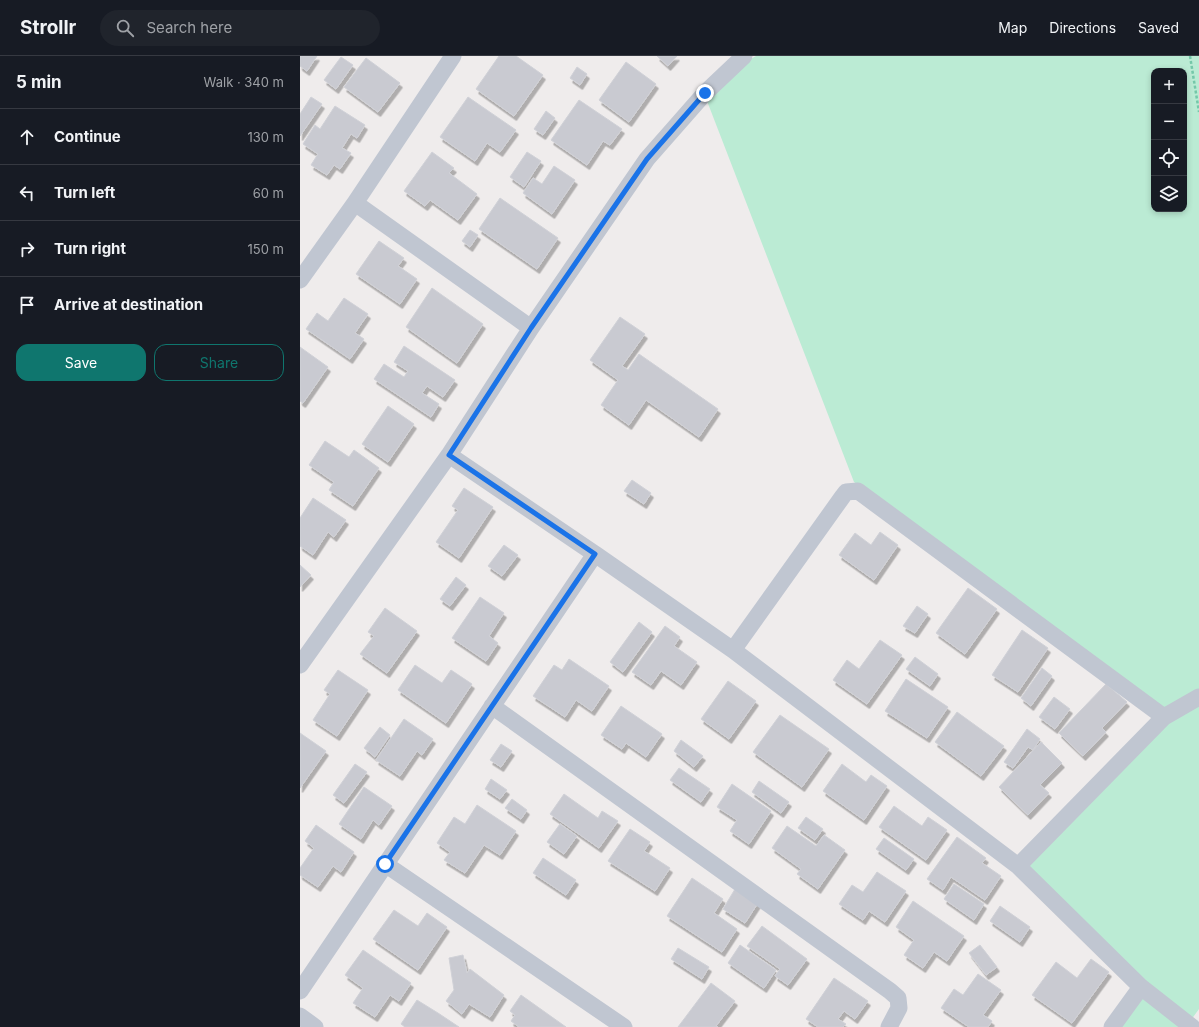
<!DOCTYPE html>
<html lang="en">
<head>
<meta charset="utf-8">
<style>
	:root { --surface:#171b24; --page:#20242c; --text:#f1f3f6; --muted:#9ea1a6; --line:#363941; --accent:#0f766e }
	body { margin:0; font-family:Inter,sans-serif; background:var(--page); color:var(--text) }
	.controls { position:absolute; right:12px; top:12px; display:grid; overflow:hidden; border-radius:8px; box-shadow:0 2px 6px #0003 }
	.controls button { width:36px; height:36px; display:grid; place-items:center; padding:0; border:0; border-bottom:1px solid var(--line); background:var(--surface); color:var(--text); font:20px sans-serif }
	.stop { position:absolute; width:12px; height:12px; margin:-9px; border:3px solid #1a73e8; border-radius:50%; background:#fff }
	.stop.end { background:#1a73e8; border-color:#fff; box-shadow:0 1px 4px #0008 }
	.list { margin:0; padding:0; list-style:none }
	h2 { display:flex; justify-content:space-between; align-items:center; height:52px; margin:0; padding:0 16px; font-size:17px }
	h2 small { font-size:13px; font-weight:400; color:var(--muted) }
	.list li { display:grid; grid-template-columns:26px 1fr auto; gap:12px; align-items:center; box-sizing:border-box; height:56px; padding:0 16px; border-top:1px solid var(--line) }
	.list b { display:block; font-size:15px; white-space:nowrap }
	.list em { font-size:13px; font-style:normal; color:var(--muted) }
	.actions { display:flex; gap:8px; padding:12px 16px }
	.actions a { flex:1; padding:9px 0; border:1px solid var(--accent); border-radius:12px; text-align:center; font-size:14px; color:var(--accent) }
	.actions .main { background:var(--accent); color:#fff }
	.icon { flex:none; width:22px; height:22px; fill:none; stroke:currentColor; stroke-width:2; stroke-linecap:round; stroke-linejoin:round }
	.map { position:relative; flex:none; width:899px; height:971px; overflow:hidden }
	header { display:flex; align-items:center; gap:24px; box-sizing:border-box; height:56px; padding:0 20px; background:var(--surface); border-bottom:1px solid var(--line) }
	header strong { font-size:19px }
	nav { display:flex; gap:22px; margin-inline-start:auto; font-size:14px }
	.search { width:280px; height:36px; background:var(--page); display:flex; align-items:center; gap:10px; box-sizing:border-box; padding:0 14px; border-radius:22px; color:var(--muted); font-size:15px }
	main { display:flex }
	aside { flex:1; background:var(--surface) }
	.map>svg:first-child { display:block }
</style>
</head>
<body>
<header>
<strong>Strollr</strong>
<div class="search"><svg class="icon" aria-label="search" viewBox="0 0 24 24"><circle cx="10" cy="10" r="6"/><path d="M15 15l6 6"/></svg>Search here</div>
<nav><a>Map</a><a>Directions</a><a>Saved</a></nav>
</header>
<main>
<aside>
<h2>5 min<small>Walk · 340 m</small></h2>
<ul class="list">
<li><svg class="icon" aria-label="ahead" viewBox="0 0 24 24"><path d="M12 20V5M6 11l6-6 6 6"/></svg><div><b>Continue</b></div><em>130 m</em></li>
<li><svg class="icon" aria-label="left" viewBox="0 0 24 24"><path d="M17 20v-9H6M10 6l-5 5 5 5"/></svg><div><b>Turn left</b></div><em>60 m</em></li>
<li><svg class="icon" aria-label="right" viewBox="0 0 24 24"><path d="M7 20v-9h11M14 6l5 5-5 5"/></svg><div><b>Turn right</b></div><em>150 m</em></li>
<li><svg class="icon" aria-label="arrive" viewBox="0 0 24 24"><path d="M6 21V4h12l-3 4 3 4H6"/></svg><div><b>Arrive at destination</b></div></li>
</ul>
<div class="actions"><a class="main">Save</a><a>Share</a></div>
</aside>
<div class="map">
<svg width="899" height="971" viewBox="0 0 899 971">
	<defs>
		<filter id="shadow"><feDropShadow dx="2.5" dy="4.5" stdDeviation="0" flood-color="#0004"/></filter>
	</defs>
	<rect width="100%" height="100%" fill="#efecec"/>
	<!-- green -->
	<path fill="#bbebd4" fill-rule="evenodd" d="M456 0H899V635L865 654 554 426 407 45 449 4ZM854 15H884V153H854Z
		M899 649V953L891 964 844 927 726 810 869 666Z
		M842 940 880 971H819Z"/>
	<!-- building -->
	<path fill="#c9cad1" stroke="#d0d1d7" filter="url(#shadow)" d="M0 0H17L7 15 0 10Z
		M199 0H216L243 19 214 60 176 33Z
		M357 0H377L368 10Z
		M41 1 53 9 36 33 24 24Z
		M66 2 100 27 78 56 44 31Z
		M326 6 356 28 329 66 299 44Z
		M277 11 287 18 280 29 270 22Z
		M11 41 22 48 0 80V58Z
		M168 41 216 74 200 96 187 87 175 105 140 81Z
		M279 44 322 73 310 89 303 85 287 109 251 84Z
		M35 50 65 69 57 82 51 78 42 92 51 97 40 113 34 109 27 119 11 109 18 98 3 88 15 69 20 73Z
		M246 55 255 62 243 79 234 73Z
		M132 96 154 112 149 117 177 138 158 164 130 144 125 150 104 135Z
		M227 96 241 105 224 131 210 121Z
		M254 110 275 124 252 158 223 137 233 122 242 128Z
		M200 142 258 182 237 213 179 173Z
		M170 174 178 179 170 191 162 185Z
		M79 185 104 202 98 210 117 223 100 248 56 218Z
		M132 232 183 268 157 307 106 271Z
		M44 242 68 258 55 277 64 283 50 303 6 273 17 257 28 265Z
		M320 261 345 278 322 310 328 314 339 298 418 353 399 381 346 344 329 369 301 349 318 324 290 304Z
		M104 290 155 324 143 341 127 330 122 337 139 348 131 361 74 323 84 308 104 321 108 315 94 306Z
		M0 291 28 311 3 347 0 345Z
		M88 350 114 368 88 406 62 388Z
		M25 385 49 401 54 394 79 412 53 450 29 434 34 426 9 409Z
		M332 424 351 437 344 448 324 435Z
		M164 432 193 451 159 502 136 486 158 454 152 450Z
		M13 442 46 464 34 481 28 476 13 499 0 490V462Z
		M580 476 598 489 574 524 539 499 555 477 571 489Z
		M204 489 218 499 202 520 188 510Z
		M0 509 11 519 0 531Z
		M156 521 166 529 150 550 140 543Z
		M668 532 697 553 665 598 636 577Z
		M180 541 204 557 189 580 198 587 186 605 152 582Z
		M617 550 628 558 615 577 603 570Z
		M85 552 117 575 87 617 60 598 74 580 68 576Z
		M339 566 352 576 323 616 310 606Z
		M365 570 380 581 374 590 397 606 381 629 361 615 351 629 332 616Z
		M722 574 748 592 718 636 692 619Z
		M580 584 602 599 567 648 533 624 547 604 559 613Z
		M615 601 638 618 630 630 606 613Z
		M269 603 309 630 292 655 276 644 265 661 233 640 254 609 262 614Z
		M115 609 142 627 151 614 172 628 146 667 98 634Z
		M742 612 752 620 731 650 721 642Z
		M38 614 68 634 37 680 13 664 30 638 24 634Z
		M606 623 648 651 627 682 585 655Z
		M428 625 456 645 429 683 401 663Z
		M806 628 827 646 802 672 806 676 783 700 759 677Z
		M754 641 770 653 755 673 739 661Z
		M321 650 362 678 346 701 326 687 322 693 301 679Z
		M657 656 704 690 681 720 635 686Z
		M480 659 529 693 502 731 453 696Z
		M104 663 133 683 122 699 117 695 100 720 76 704Z
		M80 671 90 679 75 701 64 692Z
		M727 673 740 683 733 694 728 691 713 712 704 706Z
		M0 677 26 695 0 732Z
		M381 684 403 700 394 711 374 695Z
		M741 686 762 707 740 729 749 737 728 759 699 731Z
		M201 688 212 695 201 711 190 704Z
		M55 708 67 716 44 747 33 739Z
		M542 708 566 726 571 719 587 730 564 764 523 735Z
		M379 712 410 733 401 746 370 724Z
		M191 723 207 734 200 743 185 733Z
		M459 725 489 746 481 757 452 736Z
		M432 728 471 755 449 788 430 775 437 764 417 751Z
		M64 731 92 750 79 769 73 764 61 783 39 768Z
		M264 738 298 762 302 755 318 765 299 792 250 758Z
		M212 743 227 754 221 763 205 752Z
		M177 749 216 775 200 799 184 789 165 817 144 804 150 796 137 787 154 761 165 768Z
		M594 750 622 770 628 761 647 774 626 804 579 771Z
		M506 761 523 773 515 784 498 772Z
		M260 768 277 780 264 798 247 786Z
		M16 769 54 796 41 816 33 810 18 831 0 819V812L14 792 5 785Z
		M487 770 516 790 524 779 545 794 518 833 497 818 501 813 472 792Z
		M330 773 350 786 344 795 370 812 355 835 308 805Z
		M657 781 686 802 682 807 701 820 685 844 651 821 643 834 627 823Z
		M584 782 614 803 606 814 576 793Z
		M243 802 276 824 266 839 233 817Z
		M577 816 606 835 585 866 569 855 563 864 539 848 552 829 563 836Z
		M392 822 423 843 414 857 437 873 422 896 367 860Z
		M654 828 684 848 674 864 644 843Z
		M435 833 458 847 445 867 423 853Z
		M613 845 664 880 647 905 634 896 623 912 604 899 614 884 596 871Z
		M700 850 730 871 720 886 690 865Z
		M94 854 118 870 127 857 147 871 118 914 73 883Z
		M462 870 507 903 488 929 475 920 480 913 447 890Z
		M440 889 476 914 464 932 428 907Z
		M680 889 697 911 686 919 669 897Z
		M378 892 409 911 402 923 371 903Z
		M63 894 111 927 99 945 90 939 75 961 53 947 63 932 45 919Z
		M163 899 167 917 170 913 204 939 190 961 169 948 162 958 146 945 154 934 149 902Z
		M791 903 809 916 772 967 732 939 756 906 777 922Z
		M678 918 701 934 683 959 692 965 688 971H669L641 952 654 933 663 939Z
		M534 922 568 945 555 963 544 955 538 963 546 968 543 971H518L506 963Z
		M411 927 435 945 416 970 418 971H378Z
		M221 939 266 971H219L211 965 215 959 210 955Z
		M117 944 138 957 159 971H105L101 968Z"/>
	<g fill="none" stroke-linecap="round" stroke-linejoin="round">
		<!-- path -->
		<path stroke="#75c7a9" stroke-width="2.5" stroke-dasharray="3 2" stroke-linecap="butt" d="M890 0 899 56"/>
		<!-- street -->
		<path stroke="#c0c6d1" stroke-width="17" d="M55 147 231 272
			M0 224 55 147 153 0
			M295 498 433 594 718 810 841 931 892 971
			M433 594 543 440 546 436 558 435 864 661
			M0 609 149 399 231 272 347 103 405 37 444 0
			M192 650 590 935 598 942 599 952 589 971
			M85 808 324 971
			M718 810 864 661 899 641
			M0 935 295 498 149 399
			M0 960 15 971
			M812 971 841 931"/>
	</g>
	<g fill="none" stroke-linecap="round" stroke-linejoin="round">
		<!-- route -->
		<path stroke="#1a73e8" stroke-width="5" d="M85 808 295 498 149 399 231 272 347 103 405 37"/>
	</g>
</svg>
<div class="controls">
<button>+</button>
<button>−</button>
<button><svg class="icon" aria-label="locate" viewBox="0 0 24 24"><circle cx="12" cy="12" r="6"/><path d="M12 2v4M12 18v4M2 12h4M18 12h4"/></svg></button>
<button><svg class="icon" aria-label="layers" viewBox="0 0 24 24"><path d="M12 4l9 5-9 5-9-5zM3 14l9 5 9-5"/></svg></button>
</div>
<div class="stop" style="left:85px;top:808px"></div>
<div class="stop end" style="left:405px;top:37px"></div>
</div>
</main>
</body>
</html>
